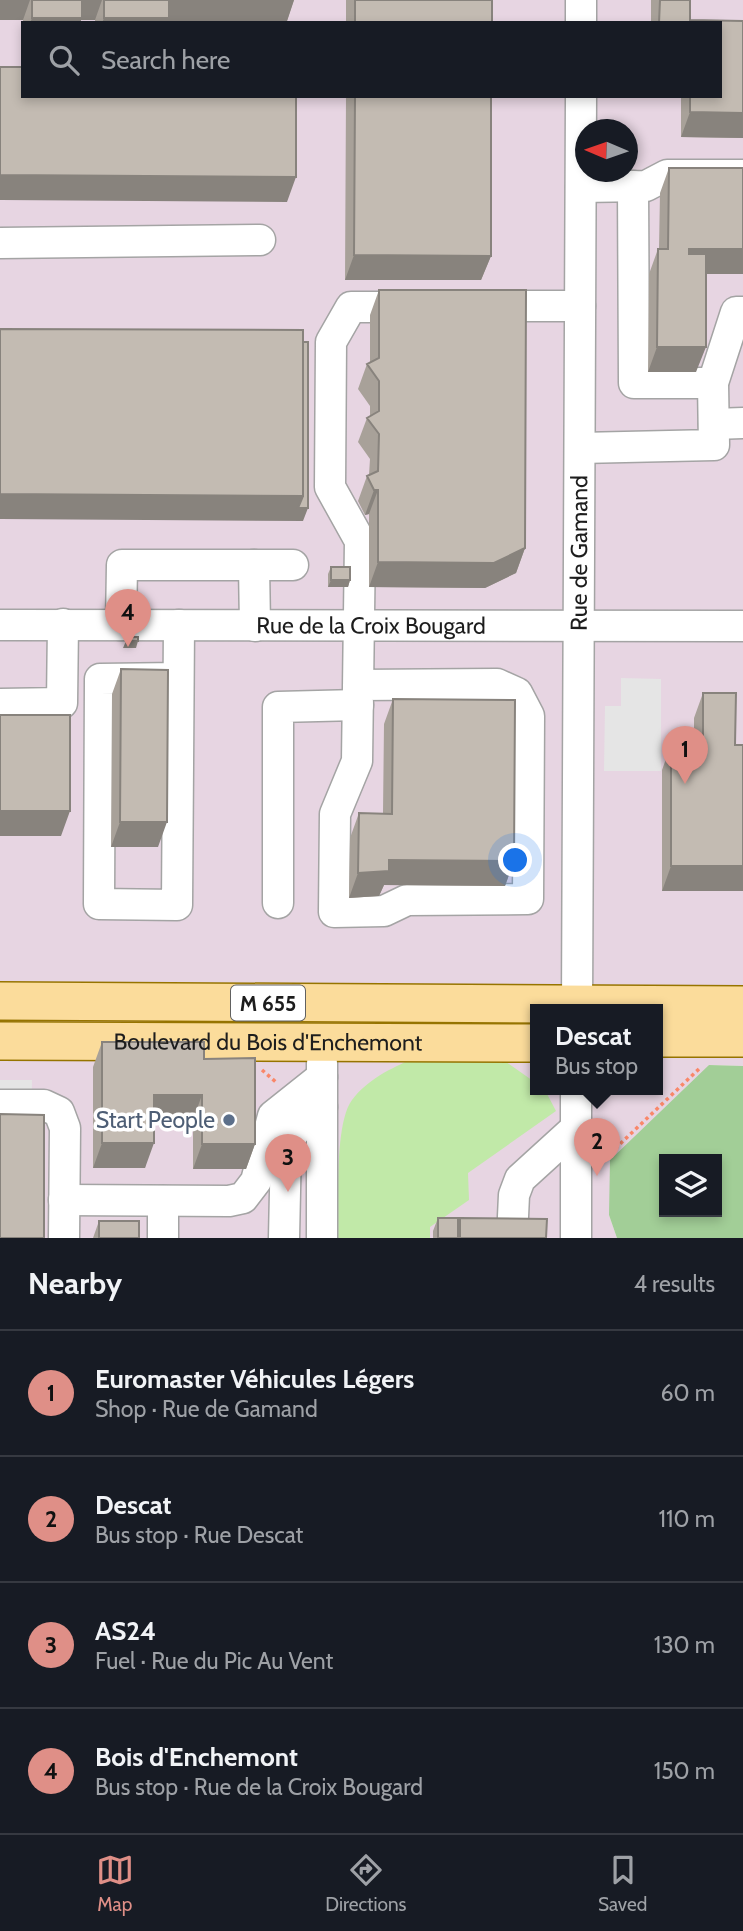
<!DOCTYPE html>
<html lang="en">
<head>
<meta charset="utf-8">
<style>
	:root { --surface:#171b24; --page:#242831; --text:#f1f3f6; --muted:#9ea1a6; --line:#363941; --accent:#df8f87 }
	body { margin:0; font-family:Cabin,sans-serif; background:var(--page); color:var(--text) }
	.controls { position:absolute; right:21px; bottom:21px; display:grid; overflow:hidden; border-radius:0px; box-shadow:0 4px 10px #0003 }
	.controls button { width:63px; height:63px; display:grid; place-items:center; padding:0; border:0; border-bottom:2px solid var(--line); background:var(--surface); color:var(--text); font:35px sans-serif }
	.compass { position:absolute; left:575px; top:119px; width:63px; height:63px; border-radius:50%; background:var(--surface); box-shadow:0 4px 10px #0003; rotate:272deg }
	.you { position:absolute; left:516px; top:861px; width:24px; height:24px; margin:-18px; border:5px solid #fff; border-radius:50%; background:#1a73e8; box-shadow:0 0 0 10px #1a73e833 }
	.badge { display:grid; place-items:center; width:46px; height:46px; border-radius:50%; background:var(--accent); color:#111; font-size:23px; font-weight:700 }
	.pin { position:absolute; translate:-50% -58px; filter:drop-shadow(0 2px 4px #0008) }
	.pin::after { content:''; position:absolute; top:37px; width:24px; height:21px; background:inherit; clip-path:polygon(0 0,100% 0,50% 100%) }
	.popup { position:absolute; left:530px; top:1004px; width:133px; height:91px; box-sizing:border-box; display:grid; place-content:center; border-radius:0px; background:var(--surface); filter:drop-shadow(0 2px 5px #0005); font-size:23px; white-space:nowrap; color:var(--muted) }
	.popup b { font-size:26px; color:var(--text) }
	.popup::after { content:''; position:absolute; left:50%; top:100%; margin-left:-14px; border:14px solid transparent; border-top-color:var(--surface) }
	.list { margin:0; padding:0; list-style:none }
	h2 { display:flex; justify-content:space-between; align-items:center; height:91px; margin:0; padding:0 28px; font-size:30px }
	h2 small { font-size:23px; font-weight:400; color:var(--muted) }
	.list li { display:grid; grid-template-columns:46px 1fr auto; gap:21px; align-items:center; box-sizing:border-box; height:126px; padding:0 28px; border-top:2px solid var(--line) }
	.list b { display:block; font-size:26px; white-space:nowrap }
	.list p { margin:0; font-size:23px; white-space:nowrap; color:var(--muted) }
	.list em { font-size:23px; font-style:normal; color:var(--muted) }
	.icon { flex:none; width:38px; height:38px; fill:none; stroke:currentColor; stroke-width:2; stroke-linecap:round; stroke-linejoin:round }
	.map { position:relative; flex:none; width:743px; height:1238px; overflow:hidden }
	.search { position:absolute; background:var(--surface); box-shadow:0 4px 10px #0003; left:21px; right:21px; top:21px; height:77px; display:flex; align-items:center; gap:18px; box-sizing:border-box; padding:0 24px; border-radius:0px; color:var(--muted); font-size:26px }
	.sheet { height:595px; background:var(--surface) }
	nav { display:flex; justify-content:space-around; align-items:center; box-sizing:border-box; height:98px; border-top:2px solid var(--line); background:var(--surface); font-size:19px; color:var(--muted) }
	nav a { display:grid; justify-items:center; gap:4px }
	nav .on { color:var(--accent) }
	.map>svg:first-child { display:block }
</style>
</head>
<body>
<div class="map">
<svg width="743" height="1238" viewBox="0 0 743 1238">
	<rect width="100%" height="100%" fill="#eeece3"/>
	<!-- industrial -->
	<path fill="#e7d5e2" fill-rule="evenodd" d="M0 0H743V1066L709 1065 609 1215 617 1238H0ZM23 23H720V96H23ZM586 130H628V172H586ZM536 1010H658V1090H536Z"/>
	<!-- grass -->
	<path fill="#c1e9a8" d="M414 1058 502 1059 536 1083V1090H545L556 1111 468 1173 469 1200 430 1227V1238H338C339 1206 334 1124 352 1100 368 1079 390 1069 414 1058Z"/>
	<!-- forest -->
	<path fill="#a2ce97" fill-rule="evenodd" d="M709 1065 743 1066V1238H617L609 1215 610 1160ZM664 1159H717V1212H664Z"/>
	<!-- parking -->
	<path fill="#e5e5e5" d="M621 678 661 679V771H604L605 706H621Z
		M0 1080H32L31 1127H0Z"/>
	<g fill="none" stroke-linecap="round" stroke-linejoin="round">
		<defs>
			<g id="minor">
				<path d="M581 23V0"/>
				<path d="M633 186 634 383H713"/>
				<path d="M581 187 646 186 667 175H743"/>
				<path d="M0 243 260 240"/>
				<path d="M486 306H580"/>
				<path d="M714 424 743 423"/>
				<path d="M580 448 714 445 713 383 736 312H743"/>
				<path d="M254 565 255 626"/>
				<path id="s1" d="M0 625 743 626"/>
				<path d="M121 625 122 565H293"/>
				<path d="M178 678 100 679 99 904 177 905 179 625"/>
				<path d="M358 685 497 684 517 693 529 716 528 899 407 900 384 911 334 912 335 814 357 761 360 541 330 487 331 342 351 307H412"/>
				<path d="M0 704 62 703 63 624"/>
				<path d="M278 903V707L358 705"/>
				<path id="s2" d="M577 1010 581 96"/>
				<path d="M322 1063V1238"/>
				<path d="M0 1105H44L59 1112 65 1128 64 1238"/>
				<path d="M64 1200 229 1201 243 1198 256 1181 273 1116 322 1077"/>
				<path d="M163 1238V1201"/>
				<path d="M284 1238 286 1145 295 1131 322 1107"/>
				<path d="M512 1238 514 1195 520 1179 576 1128"/>
				<path d="M576 1238V1090"/>
			</g>
			<g id="major">
				<path d="M0 1001 743 1005"/>
				<path d="M658 1038H743"/>
				<path id="s3" d="M0 1041 536 1043"/>
			</g>
		</defs>
		<!-- minor casing -->
		<use href="#minor" stroke="#a4a4a4" stroke-width="33"/>
		<!-- major casing -->
		<use href="#major" stroke="#967400" stroke-width="40"/>
		<!-- path -->
		<path stroke="#f98769" stroke-width="3.5" stroke-dasharray="3.5 3.5" stroke-linecap="butt" d="M262 1070 277 1083
			M600 1163 701 1067"/>
		<!-- minor -->
		<use href="#minor" stroke="#fff" stroke-width="30"/>
		<!-- major -->
		<use href="#major" stroke="#fbdc9b" stroke-width="37"/>
	</g>
	<!-- wall -->
	<path fill="#a8a199" d="M0 0H294L287 21H168L167 23H95V20H81V23H23V20H0Z
		M346 0H492V23H346Z
		M651 0H690V20L743 21V138L681 137V96H720V23H651Z
		M346 96H491V256L481 280H345Z
		M669 168H743V274H706L696 372H648L649 274 658 249H659L660 193Z
		M379 290 525 548 516 573 485 588 369 587V514L365 515 358 501 367 476 369 475 370 459 358 442 367 418 370 416V406L358 389 367 364 370 363V315Z
		M331 567 350 580 348 587H328V574Z
		M121 669 158 847H111L112 694Z
		M703 693 735 745H743V891H662V770L671 745H694V718Z
		M393 699 514 861 505 886 384 885 379 896 349 898 350 838 359 813H383L384 724Z
		M102 1042 204 1059 255 1144 246 1169H193V1120H154L145 1168H93V1067Z
		M438 1218 458 1225 460 1218 546 1238H433V1231Z
		M99 1221 139 1238H93Z"/>
	<!-- shaded-wall -->
	<path fill="#88837d" d="M0 0H30L23 20H0Z
		M81 0H102L95 20H81V23H30L32 18Z
		M167 0H294L287 21H168L167 23H102L104 18Z
		M690 112 743 113V138L681 137Z
		M0 175 296 177 287 202 0 200Z
		M689 249H743V274H680Z
		M354 255 491 256 481 280H345Z
		M657 347H706L696 372H648Z
		M374 490H378L369 514 365 515Z
		M0 494 303 496 308 508 303 521 0 519Z
		M525 548 516 573 485 588 369 587 378 562Z
		M331 580H350L348 587H328Z
		M126 641H138L136 648H123Z
		M0 811H70L61 836H0Z
		M120 822H167L158 847H111Z
		M389 860 514 861 505 886 384 885 379 896 349 898 358 873Z
		M671 866H743V891H662Z
		M154 1095H202L193 1120H145Z
		M102 1143H154L145 1168H93Z
		M202 1144H255L246 1169H193Z"/>
	<!-- building -->
	<path fill="#c3bbb2" stroke="#88837d" stroke-width="2" d="M32 0H82V18H32Z
		M104 0H169V18H104Z
		M355 0H492V23H355Z
		M660 0H690V20L743 21V113L690 112V96H720V23H659Z
		M0 67H23V96H296V177L0 175Z
		M355 96H491V256L354 255Z
		M669 168H743V249H689V254H706V347H657L658 249H668Z
		M379 290H526L525 548 494 563 378 562V490H374L367 476 378 471 379 434 367 418 379 411V381L367 364 379 358Z
		M0 329 303 330V496L0 494Z
		M303 342H308V508H298L303 496Z
		M331 567H350V580H331Z
		M126 637H138V641H126Z
		M121 669 168 670 167 822H120Z
		M703 693H736L735 745H743V866H671V745H703Z
		M393 699 515 700 514 861 389 860V871L358 873 359 813 392 814Z
		M0 715H70V811H0Z
		M102 1042H204V1059L255 1058V1144H202V1095H154V1143H102Z
		M0 1114 44 1115V1238H0Z
		M438 1218H458V1238H438Z
		M460 1218 547 1219 546 1238H460Z
		M99 1221H139V1238H99Z"/>
	<!-- markers -->
	<circle fill="#5c6f8a" stroke="#fff" stroke-width="2.5" cx="229" cy="1120" r="7"/>
	<g text-anchor="middle" dominant-baseline="central" stroke-width="7" stroke-linejoin="round" paint-order="stroke">
		<!-- shield labels -->
		<rect fill="#fff" stroke="#616161" stroke-width="2" x="231" y="985.5" width="74" height="35" rx="5"/>
		<g font-size="21" font-weight="bold" fill="#1d1d1d">
			<text x="268" y="1003">M 655</text>
		</g>
		<!-- street labels -->
		<g font-size="23" fill="#1d1d1d" stroke="#fff">
			<text stroke="none"><textPath href="#s2" startOffset="457">Rue de Gamand</textPath></text>
			<text stroke="none"><textPath href="#s1" startOffset="371">Rue de la Croix Bougard</textPath></text>
			<text stroke="none"><textPath href="#s3" startOffset="268">Boulevard du Bois d'Enchemont</textPath></text>
		</g>
		<!-- service labels -->
		<g font-size="23" fill="#4e5e75" stroke="#fff" text-anchor="end">
			<text x="215" y="1120">Start People</text>
		</g>
	</g>
</svg>
<div class="controls">
<button><svg class="icon" aria-label="layers" viewBox="0 0 24 24"><path d="M12 4l9 5-9 5-9-5zM3 14l9 5 9-5"/></svg></button>
</div>
<svg class="compass" viewBox="-18 -18 36 36"><path d="M0-13l5 13h-10z" fill="#e53935"/><path d="M0 13l5-13h-10z" fill="#9ea1a6"/></svg>
<div class="you"></div>
<div class="pin badge" style="left:685px;top:784px">1</div>
<div class="pin badge" style="left:597px;top:1176px">2</div>
<div class="popup"><b>Descat</b>Bus stop</div>
<div class="pin badge" style="left:288px;top:1192px">3</div>
<div class="pin badge" style="left:128px;top:647px">4</div>
<div class="search"><svg class="icon" aria-label="search" viewBox="0 0 24 24"><circle cx="10" cy="10" r="6"/><path d="M15 15l6 6"/></svg>Search here</div>
</div>
<section class="sheet">
<h2>Nearby<small>4 results</small></h2>
<ul class="list">
<li><span class="badge">1</span><div><b>Euromaster Véhicules Légers</b><p>Shop · Rue de Gamand</p></div><em>60 m</em></li>
<li><span class="badge">2</span><div><b>Descat</b><p>Bus stop · Rue Descat</p></div><em>110 m</em></li>
<li><span class="badge">3</span><div><b>AS24</b><p>Fuel · Rue du Pic Au Vent</p></div><em>130 m</em></li>
<li><span class="badge">4</span><div><b>Bois d'Enchemont</b><p>Bus stop · Rue de la Croix Bougard</p></div><em>150 m</em></li>
</ul>
</section>
<nav>
<a class="on"><svg class="icon" aria-label="map" viewBox="0 0 24 24"><path d="M3 6l6-2 6 2 6-2v14l-6 2-6-2-6 2zM9 4v14M15 6v14"/></svg>Map</a>
<a><svg class="icon" aria-label="directions" viewBox="0 0 24 24"><path d="M12 3l9 9-9 9-9-9zM9 14v-3h6M13 9l2 2-2 2"/></svg>Directions</a>
<a><svg class="icon" aria-label="saved" viewBox="0 0 24 24"><path d="M7 4h10v16l-5-4-5 4z"/></svg>Saved</a>
</nav>
</body>
</html>
